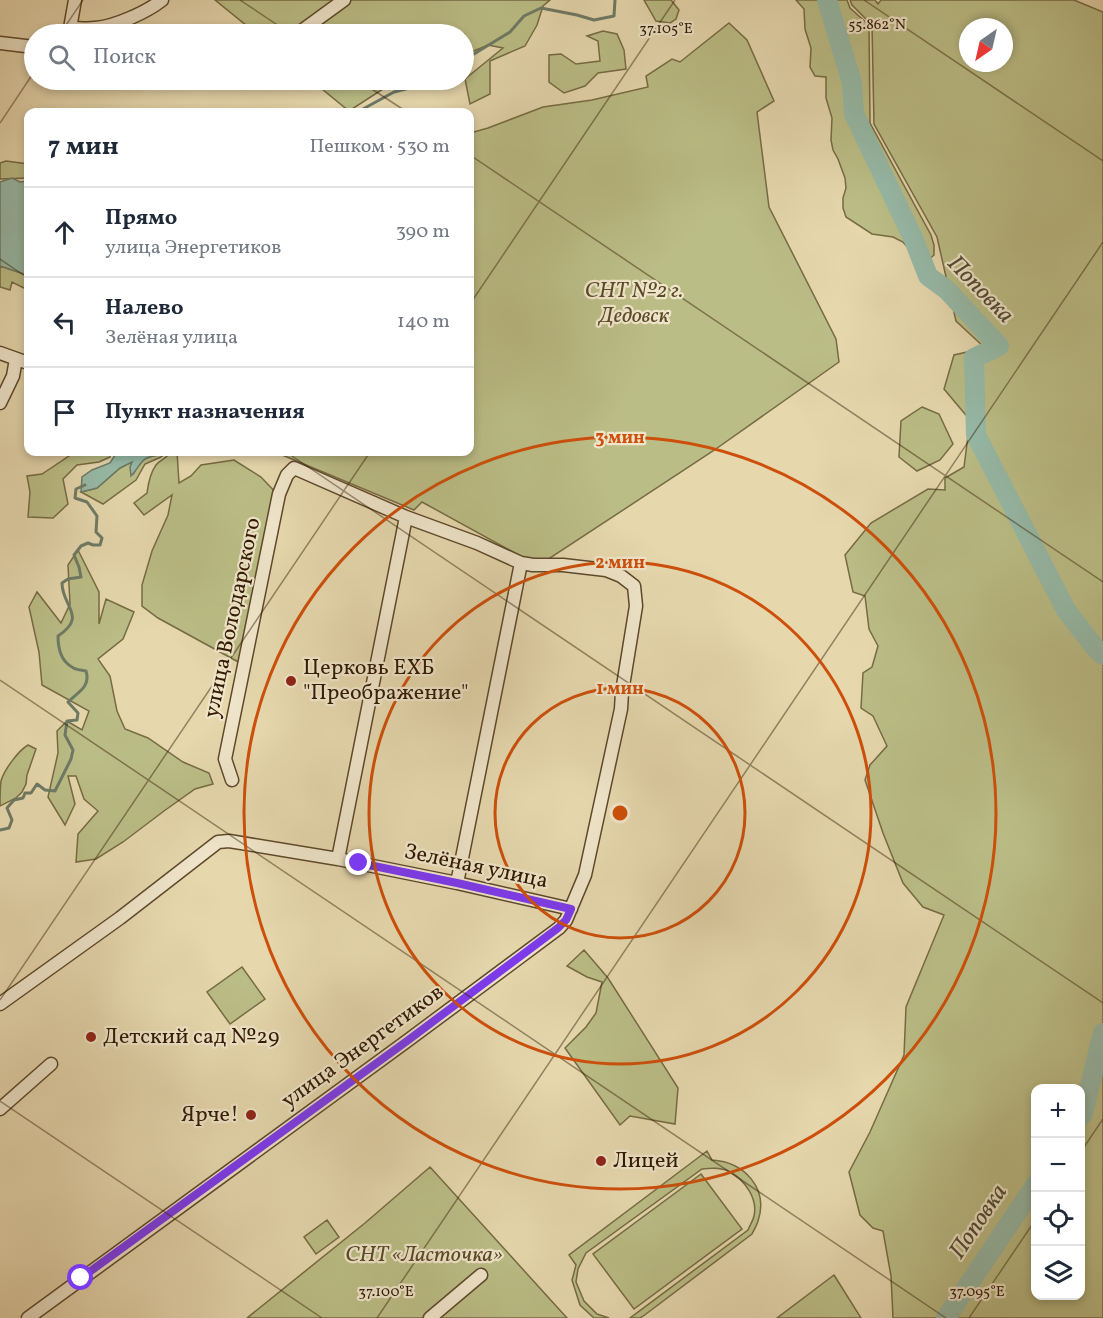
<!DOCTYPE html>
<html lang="ru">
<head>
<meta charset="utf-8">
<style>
	:root { --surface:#fff; --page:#f6f6f7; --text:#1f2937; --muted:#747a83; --line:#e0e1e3 }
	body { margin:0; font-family:Vollkorn,serif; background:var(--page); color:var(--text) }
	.controls { position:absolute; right:18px; bottom:18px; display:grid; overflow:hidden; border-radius:12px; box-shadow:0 3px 9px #0003 }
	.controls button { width:54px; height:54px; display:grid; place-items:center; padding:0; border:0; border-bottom:2px solid var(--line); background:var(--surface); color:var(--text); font:30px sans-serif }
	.compass { position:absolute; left:959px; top:18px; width:54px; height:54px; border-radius:50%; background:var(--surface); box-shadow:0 3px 9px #0003; rotate:214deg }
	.stop { position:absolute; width:18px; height:18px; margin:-14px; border:4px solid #7c3aed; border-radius:50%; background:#fff }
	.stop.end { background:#7c3aed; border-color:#fff; box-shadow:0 2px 6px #0008 }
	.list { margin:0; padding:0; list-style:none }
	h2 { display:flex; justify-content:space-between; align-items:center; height:78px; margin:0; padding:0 24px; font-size:26px }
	h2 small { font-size:20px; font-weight:400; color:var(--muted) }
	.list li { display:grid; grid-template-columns:39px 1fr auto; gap:18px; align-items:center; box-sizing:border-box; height:90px; padding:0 24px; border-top:2px solid var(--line) }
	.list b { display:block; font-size:22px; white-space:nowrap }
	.list p { margin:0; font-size:20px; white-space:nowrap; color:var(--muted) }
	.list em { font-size:20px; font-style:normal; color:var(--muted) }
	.icon { flex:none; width:33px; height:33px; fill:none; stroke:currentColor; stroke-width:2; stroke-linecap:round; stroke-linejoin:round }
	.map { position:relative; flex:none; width:1103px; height:1318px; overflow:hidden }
	.search { position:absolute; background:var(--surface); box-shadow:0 3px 9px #0003; left:24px; top:24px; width:450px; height:66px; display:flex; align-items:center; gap:15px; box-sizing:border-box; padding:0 21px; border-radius:33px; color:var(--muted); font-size:22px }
	.panel { position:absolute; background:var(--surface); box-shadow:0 3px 9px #0003; left:24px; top:108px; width:450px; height:348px; border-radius:12px }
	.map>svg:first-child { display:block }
</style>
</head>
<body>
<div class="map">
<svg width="1103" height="1318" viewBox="0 0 1103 1318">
	<rect width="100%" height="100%" fill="#e6d7ad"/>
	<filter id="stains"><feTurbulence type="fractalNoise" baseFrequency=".00333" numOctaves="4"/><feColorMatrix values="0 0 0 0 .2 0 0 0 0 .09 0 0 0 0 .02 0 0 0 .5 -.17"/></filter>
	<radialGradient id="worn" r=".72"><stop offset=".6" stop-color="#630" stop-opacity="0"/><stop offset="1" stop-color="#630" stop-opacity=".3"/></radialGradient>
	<!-- green -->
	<path fill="#bbbd86" stroke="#766b43" stroke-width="1.5" fill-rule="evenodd" d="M215 0H550L543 6 537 25 525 46 490 61V94L470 104 465 79 503 48 488 45 464 55V34H257Z
		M644 0H671L679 10 676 19 670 23 656 21Z
		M796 0H847L850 8 869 25 870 123 931 235 934 245V255L926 262 917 258 903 242 893 237 872 234 846 217 843 208V198L846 188 845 178 838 159 833 150 831 140 832 118 826 98V77L815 76 810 67 811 48 805 29 804 9Z
		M850 0H875L878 4 881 0H1074L1103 12V1318H893L891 1276 883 1231 873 1228 860 1215 849 1172 870 1132 904 1055 906 1007 944 915 923 907 903 883 883 833 865 780 870 765 887 746 873 716 861 708 863 673 872 667 878 646 869 629 865 596 853 592 845 555 871 523 928 489 945 490V478L964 467 970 420 944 389 954 355 985 348 956 321 937 237 874 124 872 25 852 5ZM968 27H1004V63H968ZM1036 1088H1080V1296H1036Z
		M729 23 747 40 774 101 757 112 769 207 836 339 839 362 713 451 547 560 524 558 422 502 414 510 275 452H470V133L488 128 543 107 592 100 648 87 646 76 672 59 680 62Z
		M603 31 617 34 624 50 626 69 598 73 585 86 564 93 549 82V55L561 54 576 64 600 61 598 41 587 36Z
		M311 80H397L349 111Z
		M6 161 28 164V178L0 179V163Z
		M0 266 27 275 28 290 12 282 10 290 0 287Z
		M922 407 939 414 953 444 940 460 917 471 899 457 901 421Z
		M75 452H109L110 457 99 462 77 465 63 479 68 504 53 518 28 517 30 492 27 476 42 474Z
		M163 452H167L161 457 145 464 136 480 103 504 81 492 97 488 120 468 133 461 134 473C141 460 145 456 160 455Z
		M171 452H177L179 483 191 476 201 465 234 460 261 477 280 497 242 664 158 618 142 606V585L152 551 168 515 172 495 144 515 134 503 147 493C148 485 151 472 156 465 161 459 167 458 171 452Z
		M78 550 99 592V624L106 599 134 612 123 639 98 659 110 676 117 711 125 729 148 738 183 762 209 773 213 784 195 789 164 811 123 842 96 859 76 862 78 834 98 811 84 799 76 776H68L75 804 65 825 48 797 58 753 57 731 67 721 82 730 89 711 42 685 39 652 29 607 37 592 61 623 70 604 68 565Z
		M28 745 36 749 27 775 26 784 22 792 16 798 0 806C0 798 0 788 1 781 4 770 18 751 28 745Z
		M584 950 608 978 678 1088 675 1124 630 1116 620 1125 565 1048 586 1027 596 1013 602 982 587 977 567 966Z
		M242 967 265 999 230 1024 207 992Z
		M707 1151 712 1160C744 1162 769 1188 758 1221 757 1225 754 1230 752 1234L646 1314 640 1318H630L748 1230C750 1225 753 1221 754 1216 758 1199 745 1180 730 1172 722 1167 711 1168 702 1169L586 1253 578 1269 576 1282 584 1301 597 1314 609 1318H594L580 1305 572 1280 576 1265 569 1255Z
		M430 1167 567 1318H247L365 1223Z
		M701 1174 742 1229 634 1309 593 1254Z
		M327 1220 339 1237 316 1254 304 1237Z
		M834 1275 861 1318H777Z"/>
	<!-- water -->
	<path fill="#96baa8" stroke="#6e7a65" stroke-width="1.5" d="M12 178 20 182 28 181V272L27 275 0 266V182Z
		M117 452H163L160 455C139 457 143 463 131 476L130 467 132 462 120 468 97 488 81 492 82 477 92 470 110 463Z"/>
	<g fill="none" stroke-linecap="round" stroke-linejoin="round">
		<!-- stream -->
		<path stroke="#6e7a65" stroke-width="3" d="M464 60 510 32 524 16 541 8 577 15 594 20 614 16 615 0
			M360 112 363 109 394 92 425 84 431 80
			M0 830 9 828 12 820 7 808 14 800 23 798 25 793H31L37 784 45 790 55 791 71 759 73 750 65 735 67 721 77 720 78 713 68 702C78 692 91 687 86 671 82 670 75 670 72 667 61 661 58 647 58 636 88 616 62 607 62 583L68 579 81 577 79 567 74 555 81 546 88 543 93 545H100L102 538 96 532 97 516 87 502 75 498 76 489 85 485"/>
		<!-- river -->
		<path stroke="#96baa8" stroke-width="20" d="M827 0 852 83 854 114 914 240 928 276 947 290 999 346 974 358 976 435 1066 610 1096 649 1103 655
			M1080 1117 1083 1114 1103 1033
			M946 1318 1036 1184"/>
		<defs>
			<path id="minor" d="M71 28C79 28 87 29 95 28 114 27 147 12 162 0
				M300 32 344 0
				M69 34 75 0
				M0 43 34 47
				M0 353 28 363
				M0 403 13 376 16 359
				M338 859 406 517
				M457 883 521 563
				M0 1004 120 918 218 842 229 841 338 859 457 883 571 909
				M0 1109 51 1064
				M28 1318 407 1041 559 928 566 920 585 875 621 709 622 692 636 606 634 586 621 576 606 570 563 565H533L521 563 477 543 406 517 294 468 287 475 279 494 225 759 232 780
				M430 1318 481 1275"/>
		</defs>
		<!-- minor casing -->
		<use href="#minor" stroke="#5e482b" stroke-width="15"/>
		<!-- minor -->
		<use href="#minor" stroke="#efe5ca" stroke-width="12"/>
	</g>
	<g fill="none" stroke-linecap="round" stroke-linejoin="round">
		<!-- route -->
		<path stroke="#7c3aed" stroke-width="8" d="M81 1278 407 1041 558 928 566 920 571 909 457 883 359 863"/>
	</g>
	<!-- ticks -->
	<path fill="none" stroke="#311900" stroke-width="1.5" stroke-opacity="0.45" d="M240 0 291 34M864 0 1103 161M60 34 83 0M358 80 407 112M0 123 34 72M470 155 1103 582M0 259 28 278M470 304 675 0M286 452 1103 1003M0 680 946 1318M0 1000 370 452M0 1101 322 1318M1080 1153 1103 1119M377 1318 1103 242M969 1318 1036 1219"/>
	<!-- distance rings -->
	<g fill="none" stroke="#cd4f0a" stroke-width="3">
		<circle cx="620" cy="813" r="125"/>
		<circle cx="620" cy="813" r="251"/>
		<circle cx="620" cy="813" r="376"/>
	</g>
	<!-- markers -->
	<g fill="#8f2418" stroke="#efe5ca" stroke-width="2">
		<circle cx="291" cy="681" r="6"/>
		<circle cx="91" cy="1037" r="6"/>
		<circle cx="251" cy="1115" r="6"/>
		<circle cx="601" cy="1161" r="6"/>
	</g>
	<g text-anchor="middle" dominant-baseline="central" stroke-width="4.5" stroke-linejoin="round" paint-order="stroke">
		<!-- park labels -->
		<g font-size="22" font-style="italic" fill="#5a4a28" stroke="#efe5ca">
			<text x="634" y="291">СНТ №2 г.<tspan x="634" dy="25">Дедовск</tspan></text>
			<text x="424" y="1255">СНТ «Ласточка»</text>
		</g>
		<!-- street labels -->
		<g font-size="22" fill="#311900" stroke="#efe5ca">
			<text transform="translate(233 618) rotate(-78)">улица Володарского</text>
			<text transform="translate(476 867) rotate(12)">Зелёная улица</text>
			<text transform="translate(363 1047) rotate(-36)">улица Энергетиков</text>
		</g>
		<!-- poi labels -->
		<g font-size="22" fill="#311900" stroke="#efe5ca" text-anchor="start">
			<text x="303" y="668">Церковь ЕХБ<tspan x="303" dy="25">"Преображение"</tspan></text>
			<text x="103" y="1037">Детский сад №29</text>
			<text x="239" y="1115" text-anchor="end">Ярче!</text>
			<text x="613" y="1161">Лицей</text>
		</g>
		<!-- water labels -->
		<g font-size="24" font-style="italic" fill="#4f4932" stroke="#efe5ca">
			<text transform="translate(980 290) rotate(46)">Поповка</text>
			<text transform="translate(979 1222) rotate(-56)">Поповка</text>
		</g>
	</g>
	<g font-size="15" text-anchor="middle" fill="#311900" stroke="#efe5ca" stroke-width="4.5" stroke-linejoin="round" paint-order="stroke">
		<text x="877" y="29">55.862°N</text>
		<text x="666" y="33">37.105°E</text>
		<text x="386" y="1296">37.100°E</text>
		<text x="977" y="1296">37.095°E</text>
	</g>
	<circle cx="620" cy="813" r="9" fill="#cd4f0a" stroke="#efe5ca" stroke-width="3"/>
	<g font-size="18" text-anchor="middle" font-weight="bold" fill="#cd4f0a" stroke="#efe5ca" stroke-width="4.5" stroke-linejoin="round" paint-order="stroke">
		<text x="620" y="443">3 мин</text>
		<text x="620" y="568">2 мин</text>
		<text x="620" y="694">1 мин</text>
	</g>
	<rect width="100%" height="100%" filter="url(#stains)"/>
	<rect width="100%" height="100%" fill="url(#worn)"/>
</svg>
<div class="controls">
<button>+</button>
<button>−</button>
<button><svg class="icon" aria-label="locate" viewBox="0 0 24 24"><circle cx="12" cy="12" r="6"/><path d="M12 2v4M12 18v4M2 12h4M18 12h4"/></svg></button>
<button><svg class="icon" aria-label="layers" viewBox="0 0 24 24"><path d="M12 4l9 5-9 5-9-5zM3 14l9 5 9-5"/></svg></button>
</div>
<svg class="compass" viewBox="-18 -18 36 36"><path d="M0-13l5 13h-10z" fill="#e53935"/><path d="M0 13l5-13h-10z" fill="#747a83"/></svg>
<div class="stop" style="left:81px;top:1278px"></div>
<div class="stop end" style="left:359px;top:863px"></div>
<div class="search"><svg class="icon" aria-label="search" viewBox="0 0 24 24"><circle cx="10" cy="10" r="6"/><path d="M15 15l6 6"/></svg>Поиск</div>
<section class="panel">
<h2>7 мин<small>Пешком · 530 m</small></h2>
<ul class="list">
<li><svg class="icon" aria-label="ahead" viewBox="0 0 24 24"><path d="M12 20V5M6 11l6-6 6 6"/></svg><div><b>Прямо</b><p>улица Энергетиков</p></div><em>390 m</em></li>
<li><svg class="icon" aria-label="left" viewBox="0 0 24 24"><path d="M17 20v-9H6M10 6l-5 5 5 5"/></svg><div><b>Налево</b><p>Зелёная улица</p></div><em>140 m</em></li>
<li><svg class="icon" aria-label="arrive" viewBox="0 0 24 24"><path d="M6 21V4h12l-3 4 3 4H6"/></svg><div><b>Пункт назначения</b></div></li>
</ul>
</section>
</div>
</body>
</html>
